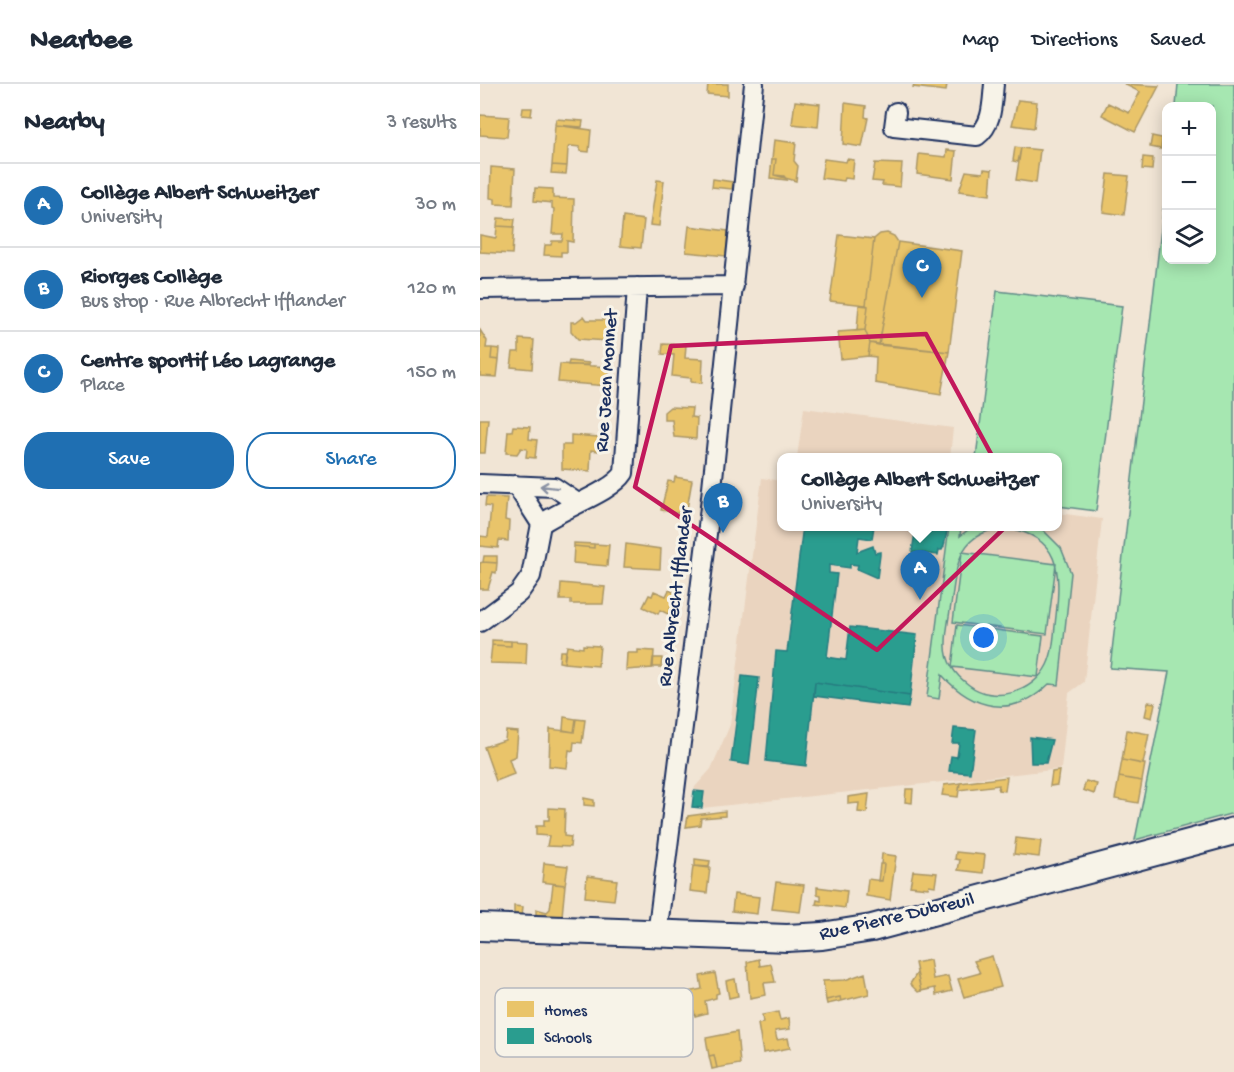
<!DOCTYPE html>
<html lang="en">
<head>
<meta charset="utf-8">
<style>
	:root { --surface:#fff; --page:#f6f6f7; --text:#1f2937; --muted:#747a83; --line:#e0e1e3; --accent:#1f6fb2 }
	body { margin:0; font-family:"Gochi Hand",sans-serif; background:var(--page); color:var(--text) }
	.controls { position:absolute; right:18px; top:18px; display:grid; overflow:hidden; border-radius:12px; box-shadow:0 3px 15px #0003 }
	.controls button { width:54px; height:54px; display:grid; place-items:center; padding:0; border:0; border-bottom:2px solid var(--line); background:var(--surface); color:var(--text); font:30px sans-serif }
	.you { position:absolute; left:504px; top:554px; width:21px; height:21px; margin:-15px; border:4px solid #fff; border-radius:50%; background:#1a73e8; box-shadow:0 0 0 9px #1a73e833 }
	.badge { display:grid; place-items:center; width:39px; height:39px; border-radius:50%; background:var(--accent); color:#fff; font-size:20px; font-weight:700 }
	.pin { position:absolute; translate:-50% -50px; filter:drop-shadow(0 2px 3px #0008) }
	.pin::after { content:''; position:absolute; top:32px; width:21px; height:18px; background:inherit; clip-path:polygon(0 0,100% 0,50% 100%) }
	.popup { position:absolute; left:297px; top:369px; width:285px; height:78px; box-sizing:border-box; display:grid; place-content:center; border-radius:12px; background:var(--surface); filter:drop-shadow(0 2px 4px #0005); font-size:20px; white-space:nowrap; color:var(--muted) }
	.popup b { font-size:22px; color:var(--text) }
	.popup::after { content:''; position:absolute; left:50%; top:100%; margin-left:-12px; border:12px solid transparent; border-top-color:var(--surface) }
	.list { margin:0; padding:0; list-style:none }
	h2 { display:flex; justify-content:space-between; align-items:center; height:78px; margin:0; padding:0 24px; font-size:26px }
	h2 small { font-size:20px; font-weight:400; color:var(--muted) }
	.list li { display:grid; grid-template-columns:39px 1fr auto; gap:18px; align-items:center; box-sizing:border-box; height:84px; padding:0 24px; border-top:2px solid var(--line) }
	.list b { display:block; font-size:22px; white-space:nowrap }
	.list p { margin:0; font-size:20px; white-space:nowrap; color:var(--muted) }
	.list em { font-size:20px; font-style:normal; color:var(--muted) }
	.actions { display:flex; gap:12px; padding:18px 24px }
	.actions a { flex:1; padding:14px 0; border:2px solid var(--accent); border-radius:24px; text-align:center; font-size:21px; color:var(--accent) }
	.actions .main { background:var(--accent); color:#fff }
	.icon { flex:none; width:33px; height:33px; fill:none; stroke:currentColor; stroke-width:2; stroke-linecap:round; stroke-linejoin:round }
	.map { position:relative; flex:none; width:754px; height:988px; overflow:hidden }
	header { display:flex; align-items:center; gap:36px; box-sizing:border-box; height:84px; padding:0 30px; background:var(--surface); border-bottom:2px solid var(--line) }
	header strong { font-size:28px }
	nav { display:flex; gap:33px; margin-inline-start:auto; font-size:21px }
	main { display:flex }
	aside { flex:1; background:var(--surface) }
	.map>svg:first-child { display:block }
</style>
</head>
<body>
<header>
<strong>Nearbee</strong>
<nav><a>Map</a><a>Directions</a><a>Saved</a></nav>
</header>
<main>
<aside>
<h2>Nearby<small>3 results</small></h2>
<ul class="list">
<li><span class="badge">A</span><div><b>Collège Albert Schweitzer</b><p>University</p></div><em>30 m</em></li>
<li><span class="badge">B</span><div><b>Riorges Collège</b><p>Bus stop · Rue Albrecht Ifflander</p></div><em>120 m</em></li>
<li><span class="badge">C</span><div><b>Centre sportif Léo Lagrange</b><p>Place</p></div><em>150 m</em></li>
</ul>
<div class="actions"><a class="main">Save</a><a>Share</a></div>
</aside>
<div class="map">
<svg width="754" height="988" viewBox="0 0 754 988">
	<rect width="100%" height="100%" fill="#f1e5d5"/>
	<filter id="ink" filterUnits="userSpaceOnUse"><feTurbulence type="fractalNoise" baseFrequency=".0167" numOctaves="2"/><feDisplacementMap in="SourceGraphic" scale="12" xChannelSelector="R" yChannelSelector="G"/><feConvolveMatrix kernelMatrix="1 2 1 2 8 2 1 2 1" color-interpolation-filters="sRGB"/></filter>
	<g filter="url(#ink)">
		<!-- built -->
		<path fill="#ead4bf" d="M324 324 473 344 470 373H317Z
			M282 394 302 397V442H578V429L622 435 604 598 589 609 581 685 222 724 224 708 214 707 215 703 231 685 250 641Z"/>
		<!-- green -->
		<path fill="#a6e7b1" stroke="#608b88" stroke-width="1.5" fill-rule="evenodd" d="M698 0H754V729L655 756 689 588 630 584 686 102V176H732V22H696Z
			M517 207 642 222 616 427 578 422V374L496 373Z
			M493 442 560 443 581 464 591 489 579 601 569 600C533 635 493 626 462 591L459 615 447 613 469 443H481L480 452ZM526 444C580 452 581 487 576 532 574 548 574 567 567 581 553 609 514 620 489 601 475 591 465 577 466 559 466 545 470 529 472 514 477 476 481 447 526 444Z
			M482 468 576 480 567 550 473 538Z
			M477 541 563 552 558 593 472 583Z"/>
		<!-- homes -->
		<path fill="#e9c46a" stroke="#ab9766" stroke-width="1.5" d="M228 0H248V12L227 10Z
			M434 0H467L466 7 433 3Z
			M644 0 679 2 655 48 622 31 628 19 649 29 660 8Z
			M538 16 557 18 554 44 532 41Z
			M315 17 340 20 338 43 312 40Z
			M365 19 386 22 385 33 388 34 382 63 363 60Z
			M43 24H52L51 32 42 31Z
			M0 31 29 33 27 53 0 51Z
			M76 35 103 37 102 43 75 41Z
			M75 41 111 46 109 68 100 67V63L91 62 88 64 87 82 72 81Z
			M672 52 682 54 681 65 670 63Z
			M294 56 316 59 314 77 318 82 316 97 294 91 296 75H292Z
			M535 63 541 64 538 78 533 77Z
			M541 64 560 66 556 99 536 96Z
			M467 66 476 67 473 95 437 90 439 70 466 73Z
			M663 73 673 74 672 86 662 85Z
			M292 75H296L294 91 304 92 307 96 290 94Z
			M344 75 366 78 367 75 374 76 372 95 365 94 364 97 341 94Z
			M395 79 422 80 420 103 402 101 403 98 392 97Z
			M72 81 87 82 86 90 71 89Z
			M11 83 35 85 33 121 15 120V115L10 114Z
			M504 85 512 86 510 111 479 107 486 87 503 89Z
			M628 90 649 92 644 131 623 128Z
			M233 95 253 98 252 105 232 103Z
			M177 96 184 97 179 142 170 141Z
			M55 104 73 105V114L94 115 93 158 87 157V168H81V172L64 171 65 161H71L72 157H82L83 150H72L74 125 72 124V119L54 117Z
			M143 133 164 136 161 164 140 162Z
			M18 134 35 135 34 143 17 142Z
			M17 142 34 143 32 170 0 168V151L16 154Z
			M209 142 248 147 246 172 206 168Z
			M407 149 414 152 418 158 399 261 390 259 385 246 388 222 386 221 394 155 400 150Z
			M359 151 394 155 386 221 350 217Z
			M418 158 482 167 469 268 399 261Z
			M379 221 388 222 385 246 377 247Z
			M104 232 107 236H130L128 257 98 255 91 247V238H96Z
			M0 246 7 257 6 264H12L11 275 19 276 17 293 0 292Z
			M385 246 390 259 388 272 361 275 358 248Z
			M39 255 54 256 52 285 31 283 33 268H39Z
			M390 259 469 268 461 310 395 299 396 273 388 272Z
			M183 260 206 261 205 274 223 275 222 299 211 298V294L192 292 194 271 182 270Z
			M12 264 20 265 19 276 11 275Z
			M89 277 109 279V281H88Z
			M80 280 130 283 128 302 78 298Z
			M190 323 212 324 211 333 217 334 216 355 194 353 192 336H184V328Z
			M0 335H8L5 369H0Z
			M33 342 50 343 49 355 57 356 55 374 46 373 47 365 41 364 37 370 26 369 28 347H32Z
			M91 351 119 353 118 367 111 366 110 387 82 385V361H91Z
			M195 393 212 396 206 431 181 426 188 397 194 398Z
			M6 413 27 414 25 436 29 437 28 457 19 456 18 464 0 462V452L8 453 11 423 5 422Z
			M94 459 114 460V464L94 462Z
			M114 460 129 461 127 482 93 479 94 462 114 464Z
			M146 460 181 465 180 485 144 483Z
			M4 472H17V479L3 478Z
			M3 478 17 479 16 489 13 488 8 505H0V479Z
			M81 499 125 503 123 520H91V516H80Z
			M189 506 197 510 188 530 180 526 178 530 163 523 169 511 172 512 174 507 186 512Z
			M12 556 31 557V562L12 561Z
			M31 557 47 558 46 580 10 579 12 561 31 562Z
			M103 561 120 562 118 582 84 579 87 562 103 564Z
			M158 566 174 567 173 584 146 586 147 569H158Z
			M80 567H85L84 579 79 578Z
			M173 574H182L181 583H172Z
			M668 618 675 619 672 634 665 632Z
			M84 633 96 635 94 648 83 646Z
			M96 635 105 636 102 659 94 658 93 667 89 666 87 684 69 682 70 645 94 648Z
			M647 646 669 650 663 680 642 676Z
			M26 647 38 648 36 672 29 675 34 690 16 697 4 663 25 656Z
			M642 676 665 680 662 697 639 693Z
			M579 687 577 701 570 702 572 688Z
			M527 693 525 707 518 706 519 701 479 706 480 699Z
			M639 693 662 697 658 719 635 715Z
			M606 697 617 700 614 710 603 706Z
			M480 699 478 713 462 711 464 701Z
			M426 705H433L432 719 425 718Z
			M389 710 387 729 378 728 379 719 368 720V713Z
			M104 714 114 716V722L104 721Z
			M69 724 85 725 84 752 91 753 90 763 67 762 69 752 56 751V742H64V736H69Z
			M245 727V732L221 734 220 741 206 743 208 732Z
			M536 754 561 757 559 773 534 770Z
			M476 768 505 771 503 789 478 786 480 776 475 775Z
			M402 770 416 772 410 816 386 812 388 795 402 797 404 780H401Z
			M215 775 230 777 229 783 215 782Z
			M64 779 88 782 85 801 62 798Z
			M400 780H404L402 797H398Z
			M213 782 230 784 227 809 210 807Z
			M433 787 457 789 455 802 449 801 448 804 430 802Z
			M107 792 137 796 134 816 105 813Z
			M296 798 324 801 320 828 292 825Z
			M73 800 85 801 82 832 56 831V825L67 828 70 825Z
			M337 803 367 807 365 824 336 820 337 816 341 817V811L337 810Z
			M254 810 279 813 277 830 252 827Z
			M34 822 43 823 42 831 34 830Z
			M512 872 521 903 484 913 478 895 500 889 494 877Z
			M279 875 280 882 291 880 295 898 284 899 286 911 270 914 267 878Z
			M450 876 453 895 468 892 472 907 456 911 455 904 441 907 435 879Z
			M235 889 239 909 236 910V914L225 917 227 929 215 932 214 927 211 928 207 908 222 905 220 892Z
			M385 889 389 910 361 917 360 913 346 916 343 897 365 896Z
			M437 889 441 907 438 908 430 900Z
			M255 895 258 912 249 914 246 897Z
			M360 913 361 917 347 920 346 916Z
			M298 928 300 936 309 934 310 945 295 947 297 956 308 954 310 964 283 969 278 940 283 939 282 931Z
			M257 948 260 980 237 984 234 971 229 972 226 954Z
			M234 971 237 984 232 985 229 972Z"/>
		<!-- schools -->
		<path fill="#2a9d8f" stroke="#267c80" stroke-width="1.5" d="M323 442H394L392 455 379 453 377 468 393 462 395 469 400 468V471L397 494 377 485 378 481 370 480V484L349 481V489L357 490 347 573 366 576 370 543 437 551 430 612 335 598 326 682 286 677 296 567 307 568Z
			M436 442H468L464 462 462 466H459L458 471 432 468Z
			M262 592 279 594 269 681 251 678Z
			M335 598 430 612 428 624 334 612Z
			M474 644 496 646 490 689 469 687 471 672 477 673 479 659H472Z
			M550 653 572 656 566 679H551Z
			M214 707 224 708 222 724 212 723Z"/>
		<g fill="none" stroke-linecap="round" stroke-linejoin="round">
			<defs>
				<path id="street" d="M416 28 414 43 497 52C513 40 512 19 514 0
					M0 205 254 202
					M0 400 74 403 96 418
					M36 401 61 440
					M0 538 39 509 51 492 61 440C83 424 132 408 144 389L157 203
					M177 851 228 442 274 0"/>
				<path id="secondary" d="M0 843 307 854 342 852 392 844 754 747"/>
			</defs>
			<!-- street casing -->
			<use href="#street" stroke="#1b2f5e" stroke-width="22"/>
			<!-- secondary casing -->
			<use href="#secondary" stroke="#1b2f5e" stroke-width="30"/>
			<!-- street -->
			<use href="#street" stroke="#f7f3e8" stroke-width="18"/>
			<!-- secondary -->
			<use href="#secondary" stroke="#f7f3e8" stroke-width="26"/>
		</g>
		<!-- one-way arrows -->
		<defs><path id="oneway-shaft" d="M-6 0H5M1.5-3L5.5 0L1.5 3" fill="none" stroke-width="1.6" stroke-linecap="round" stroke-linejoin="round" transform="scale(1.5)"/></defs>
		<use stroke="#8991a3" href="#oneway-shaft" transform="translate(69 403) rotate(-173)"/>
	</g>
	<!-- marked area -->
	<path fill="none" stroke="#c2185b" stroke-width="4.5" stroke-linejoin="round" d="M446 250 542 427 397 566 155 403 191 262Z"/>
	<g text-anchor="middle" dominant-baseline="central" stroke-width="6" stroke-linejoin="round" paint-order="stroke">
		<!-- street labels -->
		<g font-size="20" fill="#1b2f5e" stroke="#f7f3e8">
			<text transform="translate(128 297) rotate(-86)">Rue Jean Monnet</text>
			<text transform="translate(197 513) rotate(-83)">Rue Albrecht Ifflander</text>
			<text transform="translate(417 834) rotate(-13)">Rue Pierre Dubreuil</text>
		</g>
	</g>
	<!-- legend -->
	<rect x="15" y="904" width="198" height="69" rx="9" fill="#f7f3e8" stroke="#b5b8bf" stroke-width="1.5"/>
	<rect x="27" y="917" width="27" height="16" fill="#e9c46a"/>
	<rect x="27" y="944" width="27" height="16" fill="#2a9d8f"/>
	<g font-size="16" fill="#1b2f5e">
		<text x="64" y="931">Homes</text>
		<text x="64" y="958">Schools</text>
	</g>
</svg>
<div class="controls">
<button>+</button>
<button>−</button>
<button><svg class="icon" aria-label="layers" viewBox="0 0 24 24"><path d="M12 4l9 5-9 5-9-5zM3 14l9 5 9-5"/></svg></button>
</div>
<div class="you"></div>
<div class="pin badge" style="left:440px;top:516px">A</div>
<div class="popup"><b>Collège Albert Schweitzer</b>University</div>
<div class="pin badge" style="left:243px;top:449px">B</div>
<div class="pin badge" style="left:442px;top:214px">C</div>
</div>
</main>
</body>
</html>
